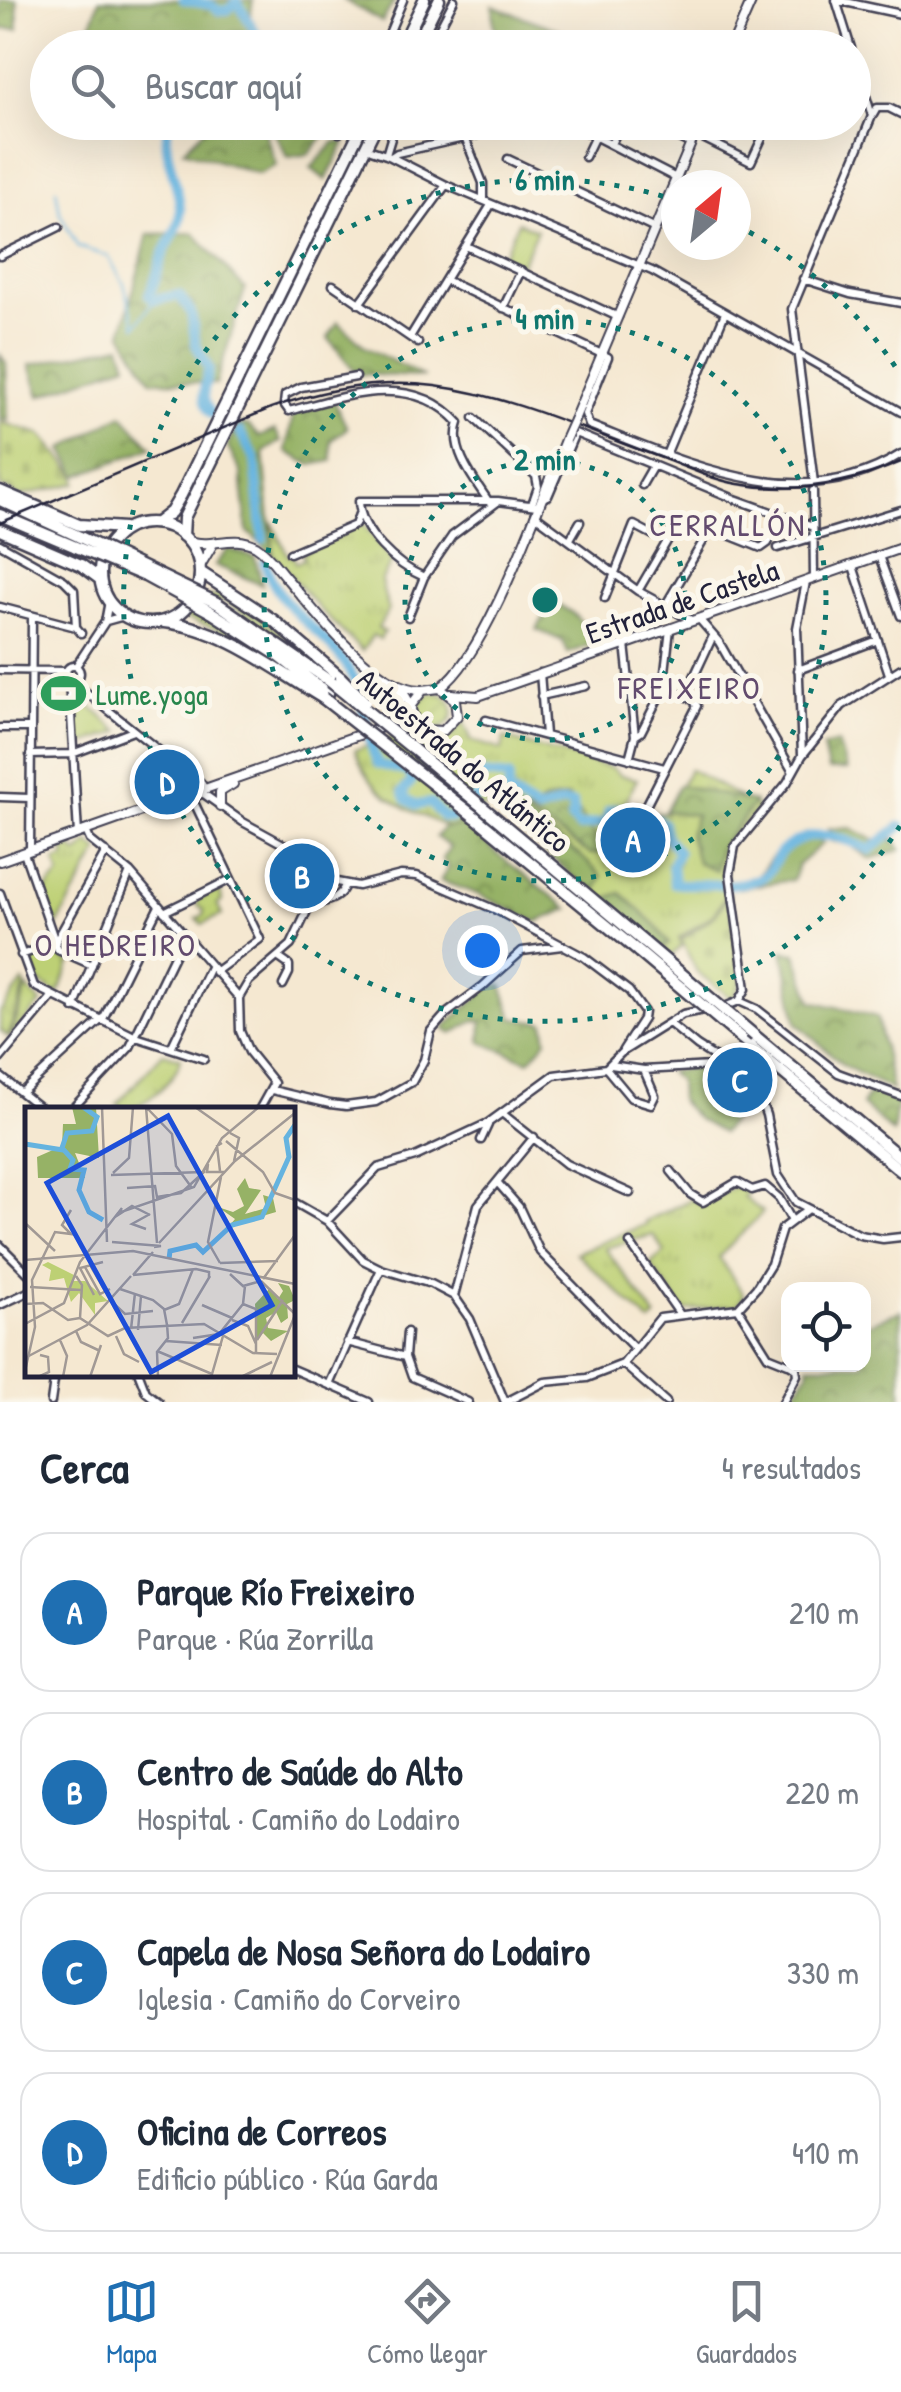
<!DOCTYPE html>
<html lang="es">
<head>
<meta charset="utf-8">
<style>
	:root { --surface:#fff; --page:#f2f2f3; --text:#1f2937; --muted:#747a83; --line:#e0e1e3; --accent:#1f6fb2 }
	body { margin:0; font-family:"Patrick Hand",sans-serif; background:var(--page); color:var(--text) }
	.controls { position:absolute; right:30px; bottom:30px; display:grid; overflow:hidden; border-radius:20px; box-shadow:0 10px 40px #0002 }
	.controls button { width:90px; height:90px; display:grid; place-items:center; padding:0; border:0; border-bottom:2px solid var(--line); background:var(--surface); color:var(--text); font:50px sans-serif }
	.compass { position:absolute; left:661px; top:170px; width:90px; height:90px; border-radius:50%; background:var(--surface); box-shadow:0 10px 40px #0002; rotate:29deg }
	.you { position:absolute; left:482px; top:950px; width:35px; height:35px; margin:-25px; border:8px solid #fff; border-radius:50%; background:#1a73e8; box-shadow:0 0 0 15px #1a73e833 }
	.badge { display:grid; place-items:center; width:65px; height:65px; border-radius:50%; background:var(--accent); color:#fff; font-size:32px; font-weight:700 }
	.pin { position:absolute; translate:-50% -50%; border:5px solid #fff; box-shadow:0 2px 10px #0006 }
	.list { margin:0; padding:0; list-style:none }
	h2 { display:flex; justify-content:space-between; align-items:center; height:130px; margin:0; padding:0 40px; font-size:42px }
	h2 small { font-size:32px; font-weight:400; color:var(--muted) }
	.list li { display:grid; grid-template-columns:65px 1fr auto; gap:30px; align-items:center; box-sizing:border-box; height:160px; margin:0 20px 20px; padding:0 20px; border:2px solid var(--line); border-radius:30px }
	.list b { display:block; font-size:38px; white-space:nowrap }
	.list p { margin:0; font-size:32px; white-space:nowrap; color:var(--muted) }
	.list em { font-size:32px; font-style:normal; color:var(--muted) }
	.icon { flex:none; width:55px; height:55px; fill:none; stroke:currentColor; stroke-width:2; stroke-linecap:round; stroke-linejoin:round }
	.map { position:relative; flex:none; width:901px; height:1402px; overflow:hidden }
	.search { position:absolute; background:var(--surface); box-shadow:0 10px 40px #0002; left:30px; right:30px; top:30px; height:110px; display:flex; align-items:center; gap:25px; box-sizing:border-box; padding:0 35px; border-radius:55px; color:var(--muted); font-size:38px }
	.sheet { height:850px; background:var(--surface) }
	nav { display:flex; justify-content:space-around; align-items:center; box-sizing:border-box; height:140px; border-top:2px solid var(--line); background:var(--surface); font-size:28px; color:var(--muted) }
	nav a { display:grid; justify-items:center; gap:5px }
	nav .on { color:var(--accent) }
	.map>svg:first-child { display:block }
</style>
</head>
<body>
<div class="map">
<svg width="901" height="1402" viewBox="0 0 901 1402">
	<defs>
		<pattern id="grass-tufts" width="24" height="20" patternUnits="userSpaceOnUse" patternTransform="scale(2.5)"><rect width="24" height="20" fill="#bdd074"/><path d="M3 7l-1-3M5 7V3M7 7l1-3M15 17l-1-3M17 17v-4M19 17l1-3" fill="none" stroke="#a2b265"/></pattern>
		<pattern id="forest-crowns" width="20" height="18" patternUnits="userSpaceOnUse" patternTransform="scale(2.5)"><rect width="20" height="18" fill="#96b266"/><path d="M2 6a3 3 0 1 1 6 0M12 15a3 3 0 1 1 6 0" fill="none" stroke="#7a9055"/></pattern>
		<pattern id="cemetery-stones" width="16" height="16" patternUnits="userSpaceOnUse" patternTransform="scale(2.5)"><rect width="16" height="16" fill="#bdd074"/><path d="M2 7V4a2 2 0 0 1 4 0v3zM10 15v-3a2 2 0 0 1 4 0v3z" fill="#a2b265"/></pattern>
		<pattern id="garden-furrows" width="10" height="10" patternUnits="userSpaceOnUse" patternTransform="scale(2.5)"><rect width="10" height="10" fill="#bdd074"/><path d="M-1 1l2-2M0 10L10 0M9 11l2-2" fill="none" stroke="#a2b265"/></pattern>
	</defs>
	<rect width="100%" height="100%" fill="#fbf7ec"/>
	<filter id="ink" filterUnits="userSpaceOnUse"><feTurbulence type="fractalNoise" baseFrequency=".01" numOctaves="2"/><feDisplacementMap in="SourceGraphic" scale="20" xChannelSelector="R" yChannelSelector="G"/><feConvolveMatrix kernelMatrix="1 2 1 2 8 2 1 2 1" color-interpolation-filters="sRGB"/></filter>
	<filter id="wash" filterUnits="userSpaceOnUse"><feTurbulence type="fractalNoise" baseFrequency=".0048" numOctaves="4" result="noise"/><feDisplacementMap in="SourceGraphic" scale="40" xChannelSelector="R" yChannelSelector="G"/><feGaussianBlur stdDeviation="2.25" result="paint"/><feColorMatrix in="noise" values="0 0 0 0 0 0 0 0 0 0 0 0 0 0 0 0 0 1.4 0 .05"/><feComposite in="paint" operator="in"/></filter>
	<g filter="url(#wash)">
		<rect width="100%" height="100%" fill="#f5e8d1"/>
		<!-- grass -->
		<path fill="url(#grass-tufts)" stroke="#707958" stroke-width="2.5" d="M272 522 288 556H293L296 563 304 559 302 553 362 522 392 561 381 581 388 610 378 628 384 632 380 639 373 635 362 651 321 611 273 555Z
			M224 593 274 627 308 656 221 599 209 616 268 653 305 683 219 630 184 618 203 599Z
			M74 693 120 732 77 746 76 732 80 728 76 730V721L80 720V715L75 716Z
			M463 721 472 741 502 750 504 738 612 768 620 775 637 779 624 804 633 815 666 813 689 769 759 808 734 836 725 852 727 894 713 915 679 938 681 946 672 956 502 812 488 804 471 820 453 830C408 808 373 801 355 750L410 730C429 745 451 744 463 721Z
			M89 843 99 851 56 927 44 892 60 875 55 862 66 857 63 849 73 848 77 854Z
			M220 889 222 901 217 904 222 915 202 924 197 918 204 915V910L197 905 198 899Z
			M48 951 71 962 58 995 37 981 28 958Z
			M23 982 25 986 8 1037 0 1030V1012Z
			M27 988 41 1003 10 1038Z
			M163 1053 180 1058C178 1080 141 1110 123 1109L117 1104Z
			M738 1185 749 1191 743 1197 763 1212 719 1257 744 1295 737 1305 684 1311 650 1264 665 1252 653 1235 605 1248 656 1317 651 1323 576 1253 646 1224 645 1221 692 1199 701 1204Z"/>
		<!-- forest -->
		<path fill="url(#forest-crowns)" stroke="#5c6a50" stroke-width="2.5" d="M0 0H17L18 29H0Z
			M99 0H253L246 47 107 48 86 41Z
			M344 0H395L382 22Z
			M493 6 587 40 582 47H509L494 26Z
			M212 122 262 123 276 165 259 174 183 150Z
			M269 123H334L309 154 288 157Z
			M335 142H345L326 180 311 168Z
			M194 233 245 289 216 384 151 380 122 333 148 234Z
			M338 322 365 347 424 377 357 374 328 338Z
			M121 345 127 364 40 396 30 365Z
			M0 355 6 363 8 420 0 419Z
			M332 397 347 428 331 441 332 461 311 465 286 451 293 415Z
			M122 414 152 447 78 476 63 449Z
			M236 425H248L259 437 275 430 281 441 264 452 273 555 247 531 241 472 227 446Z
			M228 549 255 557 262 585 215 565Z
			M551 603C575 610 584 621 591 645L568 653 563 641 537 630Z
			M838 743 847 770H828L823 747Z
			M679 785 755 802 719 850 716 870 697 862 689 834 696 815 665 811Z
			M502 797 582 857 602 876 596 891 583 885 489 804Z
			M568 797 606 852 590 854 527 812 545 801Z
			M468 824 496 853 569 909 537 922 475 893 440 881 449 867 442 859 450 847 436 837 443 828Z
			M851 828 874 840 894 839 901 850 870 859 849 844 831 841 829 829Z
			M805 834 823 843 798 865 793 880 739 888 738 881 758 876 773 856Z
			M621 893 656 925 669 944 660 948 602 900Z
			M783 951 796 953 812 1001 877 1017 892 1090 843 1065 797 1023Z
			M502 985 513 1018 544 1022 547 1040 529 1061 481 1042 482 1022 475 1020 452 1034 444 1028 488 988Z
			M712 1065 747 1099 722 1133 697 1119 679 1100 678 1080 668 1072Z
			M871 1091 898 1099 893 1133 862 1105Z
			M901 1311V1402H788L809 1371 808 1365 864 1364V1325Z"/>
		<!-- cemetery -->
		<path fill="url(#cemetery-stones)" stroke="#707958" stroke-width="2.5" d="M0 422 41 434 76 475 77 483 20 496 0 486Z
			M729 895 741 982 733 999 697 972 681 940 714 916Z"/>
		<!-- garden -->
		<path fill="url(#garden-furrows)" stroke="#707958" stroke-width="2.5" d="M417 711a18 18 0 1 1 36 0a18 18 0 1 1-36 0Z"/>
		<!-- pitch -->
		<path fill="#bdd074" stroke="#707958" stroke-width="2.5" d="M518 222 537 230 520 266 502 257Z"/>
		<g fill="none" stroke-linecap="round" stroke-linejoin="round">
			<!-- stream -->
			<path stroke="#65b3df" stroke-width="2.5" d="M56 189 60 213 78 247 108 256 124 284 136 326 154 300"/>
			<!-- river -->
			<path stroke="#65b3df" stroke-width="10" d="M184 0 211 5 219 11 228 10 237 1 260 40 259 48
				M169 122C160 152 178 178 180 207 182 228 168 240 162 258 158 271 155 282 149 295L154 300 179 295 191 312 196 345 209 369C204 386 199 400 212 414
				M240 432 255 459 263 539
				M265 562C278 613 328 630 351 673 366 700 364 735 378 764L410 773 412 781 403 791 406 799 417 805 430 803 443 817 451 818 476 799 475 783 482 774 509 777 508 792 537 811 563 803 573 804 574 813 571 819 579 827 606 822 609 810 617 808 633 823 658 820 663 823 666 837 678 852 672 865 674 883 681 884C705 883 736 888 759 879 773 873 773 859 783 850 813 826 840 836 870 850L901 826"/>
		</g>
	</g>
	<g filter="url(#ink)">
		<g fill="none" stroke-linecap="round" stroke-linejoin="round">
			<defs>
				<path id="minor" d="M383 48 403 0
					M429 48 454 0
					M851 48 836 0 901 14
					M873 115 877 108H889L901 114
					M567 122 676 178
					M647 122 691 144
					M339 133 345 122
					M695 134 751 162 765 132
					M466 140 483 183V200
					M611 144 622 122
					M371 150 386 155
					M391 157 446 185 652 271 901 412
					M391 157 397 153 535 122
					M391 157 386 155 396 122
					M585 157 595 136
					M508 159 655 229
					M466 246 618 317
					M0 256 59 227
					M803 279 850 294 901 303
					M445 280 608 357 585 414 589 425C687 463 801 518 901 454
					M333 285 418 343
					M359 304 446 185
					M503 308 521 271
					M410 337 491 205
					M356 377 301 387 285 395 284 404 289 411C345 396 413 371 459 423 449 449 475 481 489 502
					M474 418 536 476 538 487 532 504
					M666 455 725 313
					M814 483 792 309 872 116 854 56
					M642 485 653 466
					M813 491 814 579
					M542 498 548 496 575 433 735 499 813 527
					M535 515 638 591 691 620
					M570 539 580 522
					M0 544 64 580 74 590 76 627 81 633
					M778 548 901 510
					M290 553 355 525 359 514
					M879 556 901 616
					M853 566 889 674
					M424 577C396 565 360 532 359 501H498L537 506
					M638 591 676 526
					M605 598 634 525 653 535
					M665 606 711 528 761 548 768 543 780 515
					M0 607 76 627
					M408 617 424 577 452 536 496 503
					M699 619 719 642 793 772
					M106 621 124 616
					M625 644 635 736 629 759
					M66 673a7 7 0 1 1 14 0a7 7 0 1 1-14 0Z
					M76 666 105 622 109 601
					M0 670 66 671
					M798 670 878 640
					M540 673 545 735
					M69 680 78 834
					M72 681 197 781
					M541 696 586 686
					M685 696 713 636
					M486 720 664 768
					M0 728H30
					M635 736 641 732 663 689 670 629
					M30 755 72 754 133 731
					M802 755 797 628 806 582
					M179 769 186 787
					M201 792 243 822 294 850 326 880 358 886 401 875 417 876 496 910 584 957 629 991 644 1012 643 1019 623 1050
					M191 796 260 939 215 972
					M0 797 29 798
					M646 806 697 706 693 699 663 689
					M86 831 90 840 130 872 239 998 240 1031 249 1052 274 1083 259 1110
					M30 851 32 616
					M24 853 58 950 92 965
					M0 893 34 986 136 1037 204 1059
					M164 912 231 879
					M21 955 55 943 106 852
					M279 958 289 965V973L283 985
					M239 998 249 981 291 945 309 907C323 900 339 902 345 885
					M739 1001 757 1009 838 1073 901 1096
					M74 1008 130 872
					M722 1008 739 1001 746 989 730 874 735 846 787 783 802 756 842 706 901 668
					M669 1023 697 1046 754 1082 766 1115 778 1175 796 1202 860 1235 883 1239 901 1237
					M171 1048 210 967
					M0 1059 51 998
					M611 1065 644 1070 727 1065
					M606 1068 631 1098 651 1104 655 1096 644 1070
					M0 1076 43 1110
					M272 1090 330 1104 346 1106 376 1102 412 1082 424 1060 431 1031 446 1014 482 987 522 951 562 946
					M22 1092 104 1017 159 906
					M71 1110 130 1047 184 935
					M503 1114 566 1164 630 1193
					M481 1140 488 1125
					M671 1171 690 1194 703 1202 737 1182 752 1190 765 1186 779 1198 792 1221
					M497 1182 519 1207 540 1252 635 1349
					M292 1201 327 1221 363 1260 381 1269 431 1284 454 1296 470 1319 505 1402
					M327 1221 378 1168 415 1157 488 1123 554 1075 606 1068 622 1052 683 1014 704 1010
					M630 1243 679 1313
					M0 1245 28 1273
					M454 1296 478 1205 534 1137
					M0 1305 28 1292
					M738 1308 768 1356 788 1364
					M347 1342 405 1357 412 1377 468 1402
					M405 1357 407 1332
					M623 1364 666 1402
					M292 1369 369 1402
					M139 1374 146 1392 159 1402
					M329 1385 381 1269
					M51 1402 55 1374
					M506 1402 545 1382 587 1378 623 1364 660 1318 738 1308 756 1288 771 1264 782 1229 807 1210
					M783 1402 797 1375 796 1368 789 1364"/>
				<path id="major" d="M731 48 752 0
					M574 420 700 122
					M189 541C212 549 232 533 256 546 269 554 278 569 288 580 316 613 377 692 423 690
					M200 566 213 544
					M381 679 400 700V709L391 719
					M399 688C415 703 407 717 423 730L443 731 457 716 455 700 440 688 423 690 412 704
					M440 688C487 656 541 498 565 440
					M451 694 478 696 901 548
					M186 788a8 8 0 1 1 16 0a8 8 0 1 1-16 0Z
					M202 790 390 724 403 717 411 708
					M220 806V792L233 784
					M0 861 189 794"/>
				<path id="highway" d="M401 48 424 0
					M415 48 439 0
					M0 491 79 525 124 528
					M0 500 80 537
					M0 515 76 547
					M157 523 171 512 181 495 364 122
					M100 573a50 50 0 1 1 100 0a50 50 0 1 1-100 0Z
					M0 530 81 565 100 579
					M183 536 184 518 378 122
					M200 572 273 620 341 678
					M217 603 331 682
					M211 612 279 656 328 694
					M164 622C223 628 273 668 323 698
					M412 748 645 943
					M475 817 639 952
					M755 1036 901 1158
					M741 1038 901 1171"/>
			</defs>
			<!-- minor casing -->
			<use href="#minor" stroke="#424052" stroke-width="11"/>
			<!-- major casing -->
			<use href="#major" stroke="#424052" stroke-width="12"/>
			<!-- highway casing -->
			<use href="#highway" stroke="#424052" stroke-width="15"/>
			<!-- minor -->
			<use href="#minor" stroke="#fff" stroke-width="6"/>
			<!-- major -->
			<use href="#major" stroke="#fff" stroke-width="8"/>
			<!-- highway -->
			<use href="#highway" stroke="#fff" stroke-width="10"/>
			<!-- rail -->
			<path stroke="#22223b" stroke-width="2.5" d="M0 523 271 408C324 389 378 379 435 386 512 396 586 431 659 457 684 467 711 479 738 484 793 494 849 484 901 462"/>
			<defs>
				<path id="major-bridge" d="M565 440 574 420"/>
				<path id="highway-bridge" d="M80 537 217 603
					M76 547 145 576 211 612
					M341 678 365 702
					M331 682 412 748
					M323 698 475 817
					M645 943 755 1036
					M639 952 741 1038"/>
			</defs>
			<!-- major-bridge casing -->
			<use href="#major-bridge" stroke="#424052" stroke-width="12" stroke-linecap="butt"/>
			<!-- highway-bridge casing -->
			<use href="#highway-bridge" stroke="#424052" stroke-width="15" stroke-linecap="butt"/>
			<!-- major-bridge -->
			<use href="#major-bridge" stroke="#fff" stroke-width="8"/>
			<!-- highway-bridge -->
			<use href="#highway-bridge" stroke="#fff" stroke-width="10"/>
		</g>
	</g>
	<!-- distance rings -->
	<g fill="none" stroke="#0f766e" stroke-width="5" stroke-dasharray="5 10">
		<circle cx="545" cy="600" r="140"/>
		<circle cx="545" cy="600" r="281"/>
		<path d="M900 826A421 421 0 1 1 675 200M736 225A421 421 0 0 1 900 374"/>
	</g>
	<!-- icons -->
	<defs>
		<symbol id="stadium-bare" viewBox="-9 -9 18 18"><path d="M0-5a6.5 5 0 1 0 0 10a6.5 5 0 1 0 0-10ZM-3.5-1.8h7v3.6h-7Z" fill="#2e9e5b" stroke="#fbf7ec" stroke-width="2.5" paint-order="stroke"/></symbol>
	</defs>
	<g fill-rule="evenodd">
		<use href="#stadium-bare" x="32" y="662" width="63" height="63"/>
	</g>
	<g text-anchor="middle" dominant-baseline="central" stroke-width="10" stroke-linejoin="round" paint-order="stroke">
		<!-- street labels -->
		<g font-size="30" fill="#22223b" stroke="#fbf7ec">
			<text transform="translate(682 601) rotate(-19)">Estrada de Castela</text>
			<text transform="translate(464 760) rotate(40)">Autoestrada do Atlántico</text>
		</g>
		<!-- leisure labels -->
		<g font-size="30" fill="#27864d" stroke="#fbf7ec" text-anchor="start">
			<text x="96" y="694">Lume.yoga</text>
		</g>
		<!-- neighbourhood labels -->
		<g font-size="32" letter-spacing="2.5" fill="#624b6e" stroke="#fbf7ec">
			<text x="728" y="524">CERRALLÓN</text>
			<text x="690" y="687">FREIXEIRO</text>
			<text x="116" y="944">O HEDREIRO</text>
		</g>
	</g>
	<!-- overview -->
	<g transform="translate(25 1107)">
		<rect width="270" height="270" fill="#f5e8d1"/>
		<path d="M23 155 49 168 47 174H60L83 194 70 196V208L54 186 46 195 39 171 24 174 26 163 17 158Z" fill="#bdd074"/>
		<path d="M47 0H71L74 51 50 46 60 71H13L12 50 37 39 38 17H51ZM220 71 224 81 236 83 220 107 241 101 238 88 248 91 251 105 204 119 210 112 193 100 208 105 219 99 212 82ZM253 176 264 179 270 193 262 197 263 211 256 216 251 205 241 211 243 221 263 224 246 234 238 226 232 232 230 197 245 181 253 192 258 184Z" fill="#96b266"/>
		<path fill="none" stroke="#65b3df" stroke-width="5" d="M58 0 72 10 67 24 42 26 37 41 48 53 45 62 59 63 54 83 64 105 78 113M0 37 38 43M144 152 145 144 171 138 178 145 207 118 237 110 264 50 261 31 270 18"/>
		<path fill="none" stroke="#a19995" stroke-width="2.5" d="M77 0 82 135M121 0 147 27 151 59 167 81M121 0 132 136M170 0 204 24M205 26 214 31 209 54M201 34 238 65 250 86 270 93M195 64 192 39 197 36M88 66 104 51 108 0M86 68 178 65 183 57 182 65H200M102 81 130 79 132 90 156 86 180 64M97 101 90 110 107 99 125 108M0 116 30 144M121 122 107 117 125 107M87 135 136 139 129 140M134 136 210 54 270 6M0 153 108 144 270 177M195 156 183 135 196 70M195 156 253 154M65 158 80 184M60 160 75 187 85 182M205 167 218 179 236 174M108 168 171 162 184 165V171M108 168 128 145M51 169 57 178 55 211 83 229 100 221 179 217 228 246 252 247M238 172 270 128M236 174 270 207M5 180 56 183M95 182 128 193 139 202 142 218M69 188 55 161 78 155M85 193 100 207 128 204M0 197 18 196 43 213 55 211M218 197 231 202V246M177 198 207 211M139 203 154 197 168 162M207 213 223 219 231 237M157 216 185 169M0 217 39 196 55 155 93 106 169 80 197 31 234 0M106 222 110 186M113 223 116 189M51 224 56 235 73 243M91 229 99 247 114 255M168 231 194 227 218 197 220 179M35 233 42 249 38 270M232 233 258 193M141 234 197 238M132 244 187 267 198 229M0 251 62 218 106 169M0 264 10 220 7 173 30 125 46 127 37 118 46 103M13 270 24 265 23 250 15 248M65 270 76 238M133 270 132 245 143 231 142 217M216 270 247 255M245 270 270 208"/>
		<path fill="#1d4ed8" fill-opacity="0.15" stroke="#1d4ed8" stroke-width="5" d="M143 9 247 198 126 265 22 76Z"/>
		<rect width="270" height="270" fill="none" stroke="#22223b" stroke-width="5"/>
	</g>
	<circle cx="545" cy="600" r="15" fill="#0f766e" stroke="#fbf7ec" stroke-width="5"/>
	<g font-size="30" text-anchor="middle" font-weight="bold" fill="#0f766e" stroke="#fbf7ec" stroke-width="10" stroke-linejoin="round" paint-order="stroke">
		<text x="545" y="190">6 min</text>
		<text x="545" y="329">4 min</text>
		<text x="545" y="470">2 min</text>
	</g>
</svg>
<div class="controls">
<button><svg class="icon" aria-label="locate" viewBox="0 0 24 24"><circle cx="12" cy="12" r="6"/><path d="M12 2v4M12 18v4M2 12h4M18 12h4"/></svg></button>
</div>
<svg class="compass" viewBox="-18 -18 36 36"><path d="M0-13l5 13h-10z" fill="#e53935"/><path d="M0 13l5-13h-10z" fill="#747a83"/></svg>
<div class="you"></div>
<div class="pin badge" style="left:633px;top:840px">A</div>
<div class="pin badge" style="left:302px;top:876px">B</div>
<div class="pin badge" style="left:740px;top:1080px">C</div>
<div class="pin badge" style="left:167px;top:782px">D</div>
<div class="search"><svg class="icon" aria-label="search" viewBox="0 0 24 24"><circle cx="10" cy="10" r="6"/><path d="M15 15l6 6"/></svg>Buscar aquí</div>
</div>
<section class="sheet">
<h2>Cerca<small>4 resultados</small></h2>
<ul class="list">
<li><span class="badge">A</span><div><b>Parque Río Freixeiro</b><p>Parque · Rúa Zorrilla</p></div><em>210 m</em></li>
<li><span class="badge">B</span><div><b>Centro de Saúde do Alto</b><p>Hospital · Camiño do Lodairo</p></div><em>220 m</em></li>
<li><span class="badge">C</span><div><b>Capela de Nosa Señora do Lodairo</b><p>Iglesia · Camiño do Corveiro</p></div><em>330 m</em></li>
<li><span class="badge">D</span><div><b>Oficina de Correos</b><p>Edificio público · Rúa Garda</p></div><em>410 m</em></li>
</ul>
</section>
<nav>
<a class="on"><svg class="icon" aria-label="map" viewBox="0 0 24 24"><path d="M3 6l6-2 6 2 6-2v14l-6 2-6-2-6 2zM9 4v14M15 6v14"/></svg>Mapa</a>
<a><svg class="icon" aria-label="directions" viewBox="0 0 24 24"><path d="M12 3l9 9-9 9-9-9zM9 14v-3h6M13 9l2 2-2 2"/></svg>Cómo llegar</a>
<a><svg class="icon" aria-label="saved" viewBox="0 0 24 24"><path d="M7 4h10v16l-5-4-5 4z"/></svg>Guardados</a>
</nav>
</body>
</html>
